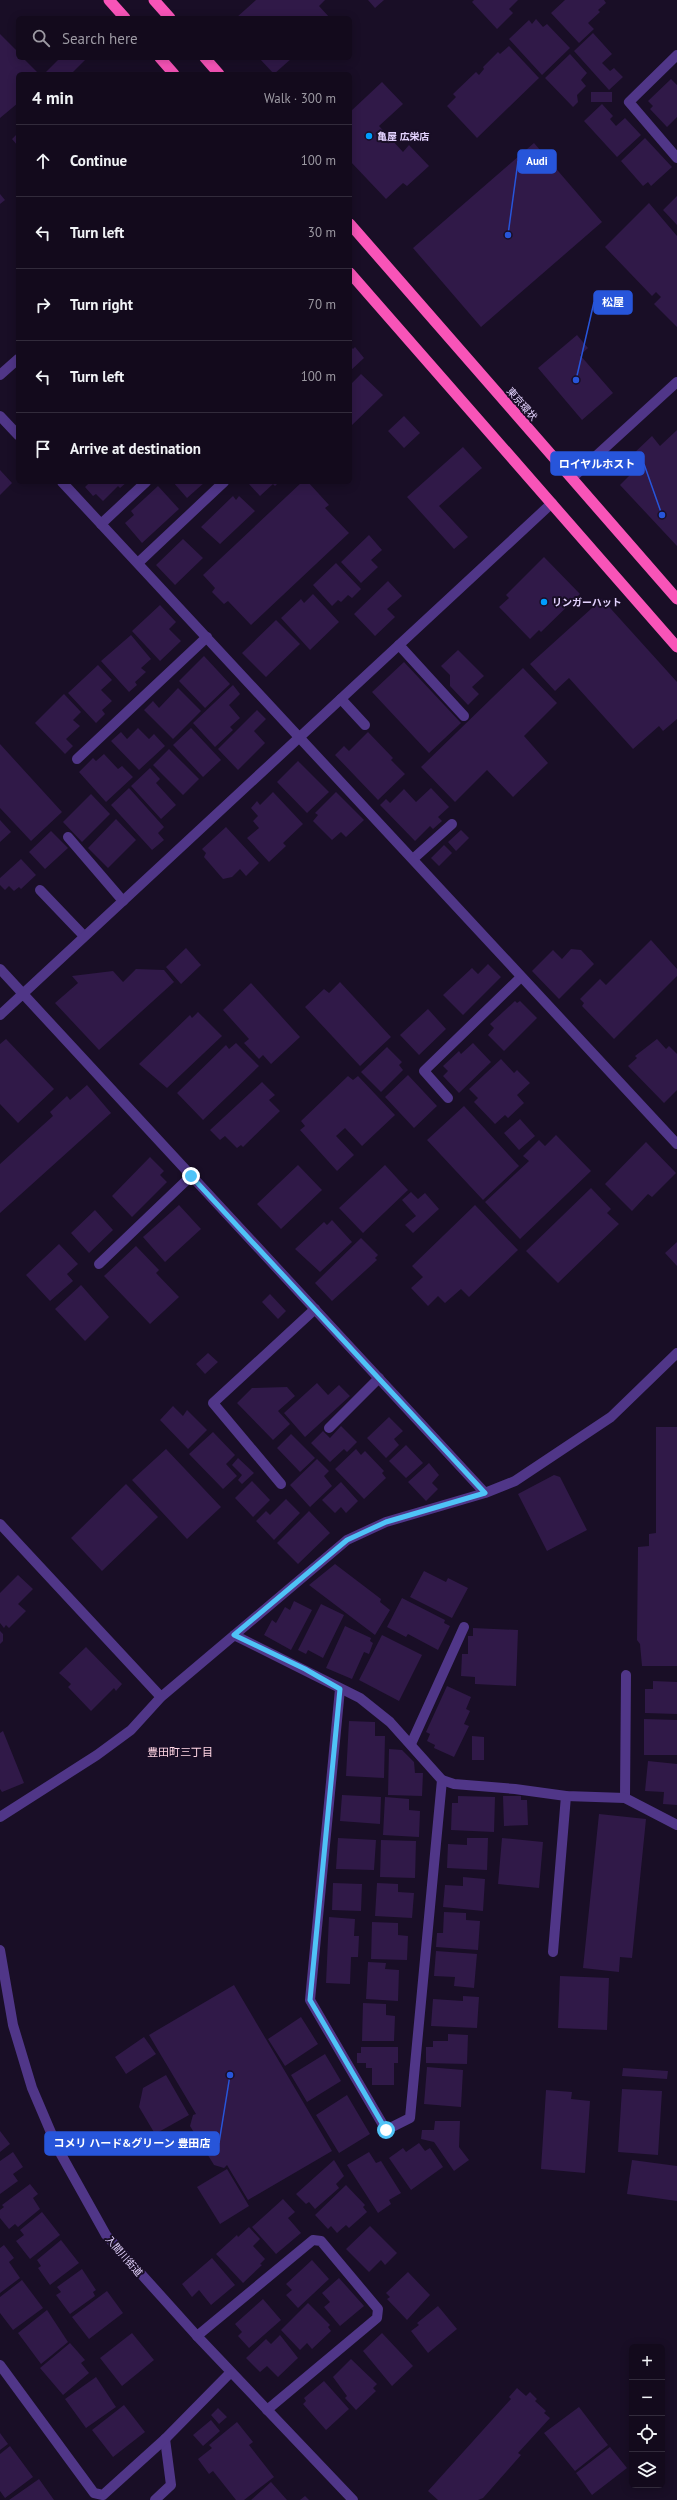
<!DOCTYPE html>
<html lang="en">
<head>
<meta charset="utf-8">
<style>
	:root { --surface:#130a1c; --page:#201829; --text:#f1f3f6; --muted:#9d9aa3; --line:#322b3b }
	body { margin:0; font-family:"PT Sans","Noto Sans JP",sans-serif; background:var(--page); color:var(--text) }
	.controls { position:absolute; right:12px; bottom:12px; display:grid; overflow:hidden; border-radius:6px; box-shadow:0 2px 10px #0003 }
	.controls button { width:36px; height:36px; display:grid; place-items:center; padding:0; border:0; border-bottom:1px solid var(--line); background:var(--surface); color:var(--text); font:20px sans-serif }
	.stop { position:absolute; width:12px; height:12px; margin:-9px; border:3px solid #4fc3f7; border-radius:50%; background:#fff }
	.stop.end { background:#4fc3f7; border-color:#fff; box-shadow:0 1px 4px #0008 }
	.list { margin:0; padding:0; list-style:none }
	h2 { display:flex; justify-content:space-between; align-items:center; height:52px; margin:0; padding:0 16px; font-size:17px }
	h2 small { font-size:13px; font-weight:400; color:var(--muted) }
	.list li { display:grid; grid-template-columns:26px 1fr auto; gap:12px; align-items:center; box-sizing:border-box; height:72px; padding:0 16px; border-top:1px solid var(--line) }
	.list b { display:block; font-size:15px; white-space:nowrap }
	.list em { font-size:13px; font-style:normal; color:var(--muted) }
	.icon { flex:none; width:22px; height:22px; fill:none; stroke:currentColor; stroke-width:2; stroke-linecap:round; stroke-linejoin:round }
	.map { position:relative; flex:none; width:677px; height:2500px; overflow:hidden }
	.search { position:absolute; background:var(--surface); box-shadow:0 2px 10px #0003; left:16px; top:16px; width:336px; height:44px; display:flex; align-items:center; gap:10px; box-sizing:border-box; padding:0 14px; border-radius:6px; color:var(--muted); font-size:15px }
	.panel { position:absolute; background:var(--surface); box-shadow:0 2px 10px #0003; left:16px; top:72px; width:336px; height:412px; border-radius:6px }
	.map>svg:first-child { display:block }
</style>
</head>
<body>
<div class="map">
<svg width="677" height="2500" viewBox="0 0 677 2500">
	<rect width="100%" height="100%" fill="#190e26"/>
	<!-- building -->
	<path fill="#301948" d="M256 0H325L319 6 330 18H236Z
		M368 0H384L375 8Z
		M474 0H518L509 9 513 13 497 29 472 2Z
		M565 0H604L606 3 598 10 600 12 588 23 594 29 579 43 551 13Z
		M536 19 543 27 547 24 570 48 542 75 509 39 529 20 532 24Z
		M593 33 612 54 602 63 610 71 614 68 623 77 609 90 574 51Z
		M0 34 18 52V58H23L39 74H18V103L0 118Z
		M509 46 539 78 477 138 447 106 456 97 453 94 476 72 479 75 484 69 483 67 498 52 500 54Z
		M570 54 587 73 581 80 586 86 577 95 578 102 573 107 545 78Z
		M60 58H87L71 74H44Z
		M259 58H292L274 74Z
		M671 79 677 85V117L667 127 650 109 653 106 648 101Z
		M382 82 403 104 379 126 403 152 409 145 429 166 407 186 403 183 386 199 350 161V112Z
		M591 92H612V102H591Z
		M602 104 613 116 610 119 616 126 625 118 641 135 617 157 584 121Z
		M18 133V146L12 139Z
		M645 138 672 167 651 186 648 182 643 186 621 161Z
		M534 143 602 222 481 327 413 248Z
		M0 194 5 200 0 204Z
		M677 196V225L663 210Z
		M649 203 677 236V327L654 304 661 297 656 292 652 296 605 247Z
		M577 335 588 348 580 355 613 393 582 420 538 368Z
		M350 346 353 349 355 347 364 358 350 371Z
		M361 374 383 395 350 427V385Z
		M404 416 420 433 404 448 388 431Z
		M677 430V546L620 485 640 465 631 456 652 436 660 446Z
		M463 447 482 468 439 506 468 537 454 549 407 497Z
		M0 470 12 483 0 495Z
		M90 482H127L120 488 118 486 103 501 96 494 93 496 85 487Z
		M173 482H205L187 498Z
		M251 482H279L275 486 273 484 260 496 249 484Z
		M302 482H308L329 505 325 508 349 533 251 625 228 601 224 604 212 592 215 588 203 575Z
		M158 486 179 509 142 543 125 523 134 515 131 511Z
		M233 496 236 500 239 496 255 511 220 544 201 527Z
		M369 535 382 550 371 560 378 567 361 583 341 562Z
		M183 539 203 558 175 585 156 565Z
		M544 557 580 594 541 632 539 630 530 639 499 607 509 598 506 595Z
		M336 563 361 589 352 598 348 595 341 602 338 600 332 606 313 585Z
		M388 581 402 596 387 609 395 617 375 636 354 614Z
		M313 594 339 622 310 650 281 618 301 599 304 603Z
		M602 599 677 682V719L663 731 659 726 633 749 569 678 555 691 530 664Z
		M160 605 176 622 169 629 181 641 160 661 132 631Z
		M276 620 300 644 266 677 242 653Z
		M131 635 151 659 141 668 146 672 135 682 137 685 129 692 101 661Z
		M458 650 484 676 472 687 479 694 468 705 450 686V675L441 666Z
		M204 656 230 684 205 708 179 681Z
		M404 662 461 723 429 753 372 692Z
		M98 665 112 680 101 690 112 701 102 710 105 714 96 723 68 693Z
		M523 668 557 703 524 736 548 763 513 797 487 770 455 802 421 767Z
		M233 685 240 694 229 705 240 718 230 727 233 730 215 747 193 723Z
		M178 688 201 711 173 739 144 710 153 701 159 708Z
		M64 694 81 712 73 720 80 726 66 739 73 746 65 754 35 723Z
		M257 710 266 719 254 731 265 743 238 770 218 749Z
		M138 728 149 739 154 734 165 746 139 770 111 741 121 732 127 739Z
		M191 728 221 760 203 777 173 745Z
		M368 732 393 758 391 760 405 774 378 800 335 755 344 746 349 751Z
		M0 744 62 812 31 841 0 808Z
		M169 749 199 779 183 795 153 765Z
		M104 754 118 769 122 766 133 777 106 802 79 772 93 758 96 761Z
		M298 761 329 792 307 813 277 782Z
		M150 768 160 779 156 783 176 805 161 819 131 786Z
		M129 788 164 827 158 833 164 840 152 850 111 805Z
		M431 788 449 807 438 817 442 821 433 829 430 826 415 841 380 805 386 799 390 803 404 789 416 802Z
		M273 792 303 824 283 843 286 846 269 862 247 838 259 828 253 821 258 816 251 808 257 801 260 805Z
		M336 792 364 820 346 837 341 832 332 840 313 821 318 815 315 813Z
		M91 794 110 814 82 842 63 822Z
		M116 819 136 840 108 868 88 848Z
		M0 820 11 832 0 842Z
		M226 827 259 863 246 876 240 869 232 877 223 879 204 857 206 853 202 849Z
		M461 830 469 838 456 851 448 842Z
		M51 831 68 848 45 869 29 852Z
		M444 845 452 853 439 866 431 858Z
		M21 859 36 875 21 889 19 887 14 891 9 886 5 890 0 885V878Z
		M651 940 677 969V976L614 1039 582 1006 584 1003 580 999 600 979 606 985Z
		M186 948 201 965 181 984 166 967Z
		M571 949 581 950 594 964 559 999 532 971 553 950 562 959Z
		M488 964 501 977 463 1015 443 995 472 968 478 974Z
		M136 969 164 970 174 982 99 1050 55 1003 78 983 72 976 113 971 123 982Z
		M340 982 391 1037 360 1066 305 1007 324 989 329 993Z
		M251 983 300 1037 271 1064 263 1055 259 1059 244 1043 249 1039 223 1010Z
		M515 1001 517 1003 520 1001 537 1018 504 1051 488 1035 494 1028 490 1024Z
		M428 1009 446 1029 419 1055 400 1035Z
		M198 1012 222 1036 167 1088 139 1064 190 1015 192 1018Z
		M6 1039 54 1089 18 1123 0 1104V1044Z
		M657 1039 666 1049 669 1046 677 1054V1090L664 1103 628 1066 637 1058 635 1056Z
		M236 1043 259 1066 203 1120 177 1093 226 1045 229 1049Z
		M473 1043 491 1062 459 1093 443 1076 448 1071 443 1066 459 1051 461 1054Z
		M387 1047 402 1062 399 1065 403 1070 381 1092 361 1072Z
		M501 1059 514 1073 517 1070 530 1083 517 1095 524 1103 508 1118 505 1115 495 1124 474 1102 478 1098 469 1089Z
		M408 1075 437 1106 414 1128 385 1097Z
		M348 1076 353 1080 358 1076 395 1115 362 1146 345 1128 336 1136 354 1155 337 1171 300 1130 305 1126 301 1121Z
		M262 1082 275 1095 269 1100 280 1111 243 1147 241 1145 237 1148 225 1136 220 1140 210 1130Z
		M87 1085 111 1113 0 1213V1164L53 1116 50 1112 67 1096 70 1100Z
		M464 1106 519 1166 483 1200 427 1140Z
		M520 1119 535 1136 519 1150 504 1133Z
		M556 1135 591 1171 520 1239 485 1202 529 1161 523 1156 539 1140 545 1146Z
		M646 1142 676 1173 652 1197 648 1194 632 1211 605 1184Z
		M150 1157 164 1171 160 1175 167 1182 132 1217 112 1196Z
		M298 1165 322 1190 281 1229 257 1204Z
		M385 1165 408 1190 363 1233 339 1208Z
		M591 1188 611 1209 607 1213 619 1224 558 1283 526 1251Z
		M411 1192 418 1199 425 1193 439 1209 413 1233 405 1225 416 1216 402 1200Z
		M179 1205 201 1229 165 1262 143 1237Z
		M475 1205 518 1250 469 1297 461 1289 445 1303 438 1296 428 1306 411 1288 423 1277 412 1266Z
		M95 1210 113 1230 89 1253 71 1233Z
		M332 1220 352 1242 320 1272 295 1249 324 1222 327 1225Z
		M361 1238 378 1255 375 1258 377 1260 332 1301 315 1283Z
		M677 1242V1266L665 1253Z
		M59 1244 78 1264 67 1274 73 1281 50 1301 26 1275Z
		M136 1246 159 1270 156 1273 179 1297 150 1324 104 1276Z
		M81 1285 109 1317 85 1341 55 1309Z
		M270 1294 286 1311 278 1319 262 1302Z
		M208 1353 218 1362 205 1374 196 1364Z
		M317 1383 328 1395 339 1385 350 1396 305 1437 284 1413Z
		M287 1387 295 1396 278 1411 290 1424 273 1440 237 1403 252 1388Z
		M173 1406 183 1416 187 1410 207 1430 188 1449 160 1420Z
		M389 1417 403 1431 394 1439 399 1445 386 1458 367 1438Z
		M341 1426 357 1442 347 1452 344 1449 330 1462 311 1443 323 1431 330 1438Z
		M656 1427H677V1666H642L640 1644 637 1640 638 1547 649 1546V1534L656 1533Z
		M213 1432 235 1455 226 1464 237 1476 223 1489 189 1454Z
		M291 1434 315 1458 300 1472 277 1448Z
		M406 1445 423 1463 406 1478 389 1461Z
		M166 1449 221 1507 187 1539 132 1480Z
		M356 1449 361 1455 365 1451 384 1471 382 1473 386 1478 364 1499 335 1469Z
		M238 1458 254 1473 242 1484 238 1480 242 1475 232 1465Z
		M317 1459 329 1471 324 1476 332 1486 310 1507 290 1485Z
		M429 1463 439 1475 432 1483 438 1489 426 1501 408 1482Z
		M554 1475 560 1477 587 1530 547 1551 518 1494Z
		M252 1481 270 1500 253 1517 235 1498Z
		M341 1482 358 1501 346 1513 341 1507 335 1513 322 1500Z
		M126 1484 158 1517 102 1571 71 1538Z
		M286 1499 300 1513 274 1540 256 1521 266 1511 270 1515Z
		M309 1511 330 1533 298 1564 277 1543Z
		M335 1564 381 1599 380 1602 390 1610 375 1635 309 1585Z
		M424 1571 446 1582 448 1578 468 1588 452 1618 410 1597Z
		M18 1575 33 1589 18 1604 26 1611 9 1628 6 1625 4 1628 0 1623V1593Z
		M402 1598 445 1620 444 1623 450 1626 438 1650 408 1634 406 1637 387 1627Z
		M294 1601 312 1610 291 1650 264 1635 272 1620 276 1623 285 1607 290 1610Z
		M321 1604 344 1615 323 1658 308 1650 306 1654 298 1650Z
		M345 1626 371 1638 370 1641 373 1643 369 1654 364 1652 352 1679 326 1668Z
		M473 1628 518 1630 516 1686 475 1684V1677L461 1676 462 1654H468V1636H473Z
		M0 1631 3 1634V1641L0 1644Z
		M382 1635 422 1655 399 1701 359 1680Z
		M86 1647 122 1684 116 1691 114 1688 91 1711 68 1687 71 1684 59 1673Z
		M653 1681 677 1682V1714L645 1713V1689H653Z
		M447 1686 471 1697 466 1709 470 1711 464 1724 469 1726 454 1757 434 1748 435 1745 427 1741 430 1734 426 1732Z
		M644 1719 677 1720V1755H644Z
		M349 1721 375 1722V1736H385L384 1778 346 1776Z
		M3 1731 24 1783 2 1792 0 1789V1733Z
		M472 1736 484 1737V1760H472Z
		M389 1749 402 1750 414 1762 415 1773H423L422 1796 388 1795Z
		M648 1761 677 1764V1805L663 1804 664 1792 645 1791Z
		M342 1795 381 1797 380 1824 340 1821Z
		M458 1796 495 1797 494 1832 451 1830 452 1803H458Z
		M503 1796H521V1800H527L528 1825 504 1826Z
		M385 1797 409 1799V1810L420 1811 419 1837 383 1835Z
		M599 1814 646 1819 632 1958 620 1957 619 1972 583 1968Z
		M338 1838 376 1840 374 1870 336 1869Z
		M467 1838H488L487 1870 447 1868 448 1844 467 1845Z
		M502 1838 543 1842 539 1888 498 1884Z
		M381 1840 416 1841 415 1878 380 1877Z
		M463 1877 485 1879 483 1911 443 1907 445 1885 463 1886Z
		M333 1883 362 1884 361 1911 332 1910Z
		M377 1883 398 1884V1892L414 1893 412 1918 375 1916Z
		M444 1912 466 1913V1920L480 1921 478 1950 436 1947 437 1933H443Z
		M329 1917 355 1919 354 1936H359L358 1957H351L350 1984 326 1983Z
		M372 1922 398 1923V1935L408 1936 407 1960 371 1959Z
		M436 1951 477 1954 474 1988 454 1986 455 1977 434 1976Z
		M368 1962 386 1963 385 1969 399 1970 398 2001 366 1999Z
		M560 1976 609 1978 607 2030 558 2028Z
		M234 1985 332 2151 248 2200 227 2165 224 2168 214 2165 190 2126 193 2115 196 2114 149 2035Z
		M463 1996 479 1997 477 2028 431 2026 433 1999 463 2001Z
		M363 2003 386 2004V2015L395 2016 394 2041H362Z
		M301 2017 318 2044 285 2066 268 2039Z
		M448 2034 468 2035 467 2064 426 2063V2047H433V2041H448Z
		M144 2037 156 2054 126 2074 115 2057Z
		M361 2047H398V2063H394V2085H372V2068H366V2063H357V2053H361Z
		M325 2054 341 2081 307 2102 291 2075Z
		M427 2067 463 2070 461 2107 424 2104Z
		M623 2068 668 2071 667 2079 622 2076Z
		M166 2075 189 2115 155 2134 139 2107 143 2088Z
		M622 2089 662 2091 658 2155 618 2152Z
		M546 2090 572 2092 571 2099 590 2101 585 2173 541 2169Z
		M347 2095 370 2134 339 2153 316 2115Z
		M435 2121H460L459 2147 469 2160 454 2171 434 2142 421 2139 422 2130H434Z
		M0 2131 10 2144 0 2152Z
		M419 2143 425 2151 430 2148 443 2167 411 2190 389 2158 403 2148 406 2152Z
		M13 2152 23 2167 13 2174 18 2181 0 2194V2161Z
		M369 2152 376 2163 381 2161 401 2193 389 2200 391 2204 378 2213 347 2165Z
		M334 2160 344 2176 336 2184 339 2188 315 2209 309 2202 306 2204 296 2194Z
		M632 2160 677 2166V2201L627 2194Z
		M227 2169 249 2206 220 2224 197 2187Z
		M30 2184 38 2194 33 2198 40 2209 18 2227 15 2224 9 2229 0 2218V2210L4 2207 2 2205Z
		M346 2185 365 2205 363 2207 367 2212 349 2228 346 2225 337 2233 331 2226 328 2229 315 2215Z
		M283 2199 295 2212 288 2218 301 2233 276 2254 252 2227Z
		M42 2212 60 2235 30 2259 16 2241 24 2235 20 2230Z
		M370 2226 397 2253 385 2265 381 2260 369 2272 346 2249Z
		M249 2227 260 2239 253 2246 265 2259 260 2264 262 2265 243 2283 216 2254 237 2235 238 2237Z
		M61 2240 79 2263 50 2285 38 2268 41 2266 37 2260Z
		M4 2245 14 2258 9 2262 20 2278 0 2293V2248Z
		M212 2258 235 2285 211 2305 199 2290 192 2297 182 2284Z
		M312 2260 329 2279 298 2308 286 2295 292 2290 286 2284Z
		M82 2269 96 2290 93 2292 95 2296 70 2314 56 2295 61 2292 57 2287Z
		M408 2272 430 2295 407 2320 387 2299 390 2297 386 2293Z
		M339 2278 364 2306 340 2326 324 2307 330 2302 322 2293Z
		M22 2280 43 2308 13 2330 0 2313V2297Z
		M107 2291 123 2313 89 2339 72 2317Z
		M263 2299 281 2320 249 2348 238 2336 242 2332 235 2324Z
		M308 2303 330 2325 328 2327 331 2331 312 2349 307 2343 300 2350 281 2330Z
		M438 2306 457 2329 428 2353 411 2331 419 2325 417 2323Z
		M47 2310 68 2342 41 2364 18 2333Z
		M132 2333 154 2360 122 2386 100 2358Z
		M382 2333 413 2366 392 2386 363 2351Z
		M280 2335 298 2358 278 2377 267 2366 260 2372 246 2358 266 2339 271 2344Z
		M70 2343 85 2360 81 2363 89 2373 63 2395 40 2368Z
		M351 2359 377 2384 373 2388 376 2391 356 2410 345 2398 347 2396 333 2377Z
		M96 2377 116 2407 86 2428 65 2399Z
		M324 2381 349 2409 326 2430 303 2404 306 2401 304 2398Z
		M517 2388 526 2396 530 2392 537 2399 535 2401 546 2411 544 2413 550 2418 518 2453 521 2455 483 2498 478 2500H438L428 2491 511 2399 509 2397Z
		M124 2405 145 2432 113 2457 92 2430Z
		M579 2407 608 2445 575 2471 544 2433Z
		M218 2408 227 2417 219 2424 211 2415Z
		M211 2420 220 2431 203 2446 193 2435Z
		M237 2422 253 2442 249 2445 274 2477 244 2500H236L213 2471 209 2474 198 2459 212 2448 209 2445Z
		M0 2433 8 2444 0 2450Z
		M10 2446 33 2477 5 2498 0 2491V2454Z
		M610 2447 627 2468 592 2495 576 2473Z
		M39 2479 54 2500H9Z
		M271 2482 287 2500H251Z
		M305 2496 309 2500H300Z"/>
	<g fill="none" stroke-linecap="round" stroke-linejoin="round">
		<!-- service -->
		<path stroke="#503688" stroke-width="10" d="M677 55 629 102 677 158
			M0 375 18 359
			M101 524 146 482
			M138 563 224 482
			M399 645 464 716
			M341 699 365 725
			M77 759 207 637
			M68 837 123 901
			M413 859 452 824
			M40 890 84 936
			M448 1098 424 1071 521 977
			M99 1264 191 1176
			M329 1428 379 1378
			M281 1484 213 1403 315 1309
			M340 1689 310 2000 386 2130 410 2118 442 1780
			M411 1744 464 1627
			M625 1798 626 1675
			M553 1952 566 1796
			M197 2336 313 2240 321 2241 378 2309 377 2318 267 2410
			M155 2500 171 2485 165 2439"/>
		<!-- minor -->
		<path stroke="#503688" stroke-width="10" d="M0 416 18 435
			M572 478 677 382
			M62 482 677 1144
			M0 969 485 1493
			M0 1015 552 503
			M0 1524 161 1697
			M234 1635 360 1698 390 1722 442 1780 454 1784 515 1789 566 1796 625 1798 677 1825
			M0 1817 97 1755 131 1730 161 1697 347 1540 386 1522 485 1493 515 1481 611 1417 677 1353
			M0 1950 13 2025 32 2088 58 2149 106 2235 197 2336 353 2500
			M0 2365 94 2493 103 2495 165 2439 231 2372"/>
		<!-- trunk -->
		<path stroke="#f854b8" stroke-width="11" d="M109 0 125 18
			M154 0 170 18
			M160 58 174 74
			M205 58 219 74
			M350 224 677 599
			M350 273 677 647"/>
	</g>
	<g fill="none" stroke-linecap="round" stroke-linejoin="round">
		<!-- route -->
		<path stroke="#4fc3f7" stroke-width="5" d="M191 1176 485 1493 386 1522 347 1540 234 1635 305 1669 340 1689 310 2000 386 2130"/>
	</g>
	<!-- markers -->
	<g fill="#009dfe" stroke="#190e26" stroke-width="1.5">
		<circle cx="369" cy="136" r="4"/>
		<circle cx="544" cy="602" r="4"/>
	</g>
	<g text-anchor="middle" dominant-baseline="central" stroke-width="4" stroke-linejoin="round" paint-order="stroke">
		<!-- poi labels -->
		<g font-size="10" font-weight="bold" fill="#e4d3ff" stroke="#190e26" text-anchor="start">
			<text x="377" y="136">亀屋 広栄店</text>
			<text x="552" y="602">リンガーハット</text>
		</g>
		<!-- street labels -->
		<g font-size="10" fill="#e4d3ff" stroke="#190e26">
			<text transform="translate(522 404) rotate(49)">東京環状</text>
			<text transform="translate(124 2256) rotate(49)">入間川街道</text>
		</g>
		<!-- neighbourhood labels -->
		<g font-size="11" fill="#ffd5e4" stroke="#190e26">
			<text x="180" y="1752">豊田町三丁目</text>
		</g>
	</g>
	<!-- callouts -->
	<path fill="none" stroke="#2755da" stroke-width="1.5" d="M508 235L518 161M576 380L594 302M662 515L644 464M230 2075L219 2143"/>
	<g fill="#2755da" stroke="#190e26" stroke-width="1.5">
		<circle cx="508" cy="235" r="4"/>
		<circle cx="576" cy="380" r="4"/>
		<circle cx="662" cy="515" r="4"/>
		<circle cx="230" cy="2075" r="4"/>
	</g>
	<g fill="#2755da" stroke="#2755da" stroke-width="1.5">
		<rect x="518" y="150" width="38" height="23" rx="4"/>
		<rect x="594" y="291" width="38" height="23" rx="4"/>
		<rect x="551" y="452" width="93" height="23" rx="4"/>
		<rect x="45" y="2132" width="174" height="23" rx="4"/>
	</g>
	<g font-size="11" text-anchor="middle" font-weight="bold" fill="#fff">
		<text x="537" y="165">Audi</text>
		<text x="613" y="306">松屋</text>
		<text x="597" y="468">ロイヤルホスト</text>
		<text x="132" y="2147">コメリ ハード&amp;グリーン 豊田店</text>
	</g>
</svg>
<div class="controls">
<button>+</button>
<button>−</button>
<button><svg class="icon" aria-label="locate" viewBox="0 0 24 24"><circle cx="12" cy="12" r="6"/><path d="M12 2v4M12 18v4M2 12h4M18 12h4"/></svg></button>
<button><svg class="icon" aria-label="layers" viewBox="0 0 24 24"><path d="M12 4l9 5-9 5-9-5zM3 14l9 5 9-5"/></svg></button>
</div>
<div class="stop" style="left:386px;top:2130px"></div>
<div class="stop end" style="left:191px;top:1176px"></div>
<div class="search"><svg class="icon" aria-label="search" viewBox="0 0 24 24"><circle cx="10" cy="10" r="6"/><path d="M15 15l6 6"/></svg>Search here</div>
<section class="panel">
<h2>4 min<small>Walk · 300 m</small></h2>
<ul class="list">
<li><svg class="icon" aria-label="ahead" viewBox="0 0 24 24"><path d="M12 20V5M6 11l6-6 6 6"/></svg><div><b>Continue</b></div><em>100 m</em></li>
<li><svg class="icon" aria-label="left" viewBox="0 0 24 24"><path d="M17 20v-9H6M10 6l-5 5 5 5"/></svg><div><b>Turn left</b></div><em>30 m</em></li>
<li><svg class="icon" aria-label="right" viewBox="0 0 24 24"><path d="M7 20v-9h11M14 6l5 5-5 5"/></svg><div><b>Turn right</b></div><em>70 m</em></li>
<li><svg class="icon" aria-label="left" viewBox="0 0 24 24"><path d="M17 20v-9H6M10 6l-5 5 5 5"/></svg><div><b>Turn left</b></div><em>100 m</em></li>
<li><svg class="icon" aria-label="arrive" viewBox="0 0 24 24"><path d="M6 21V4h12l-3 4 3 4H6"/></svg><div><b>Arrive at destination</b></div></li>
</ul>
</section>
</div>
</body>
</html>
